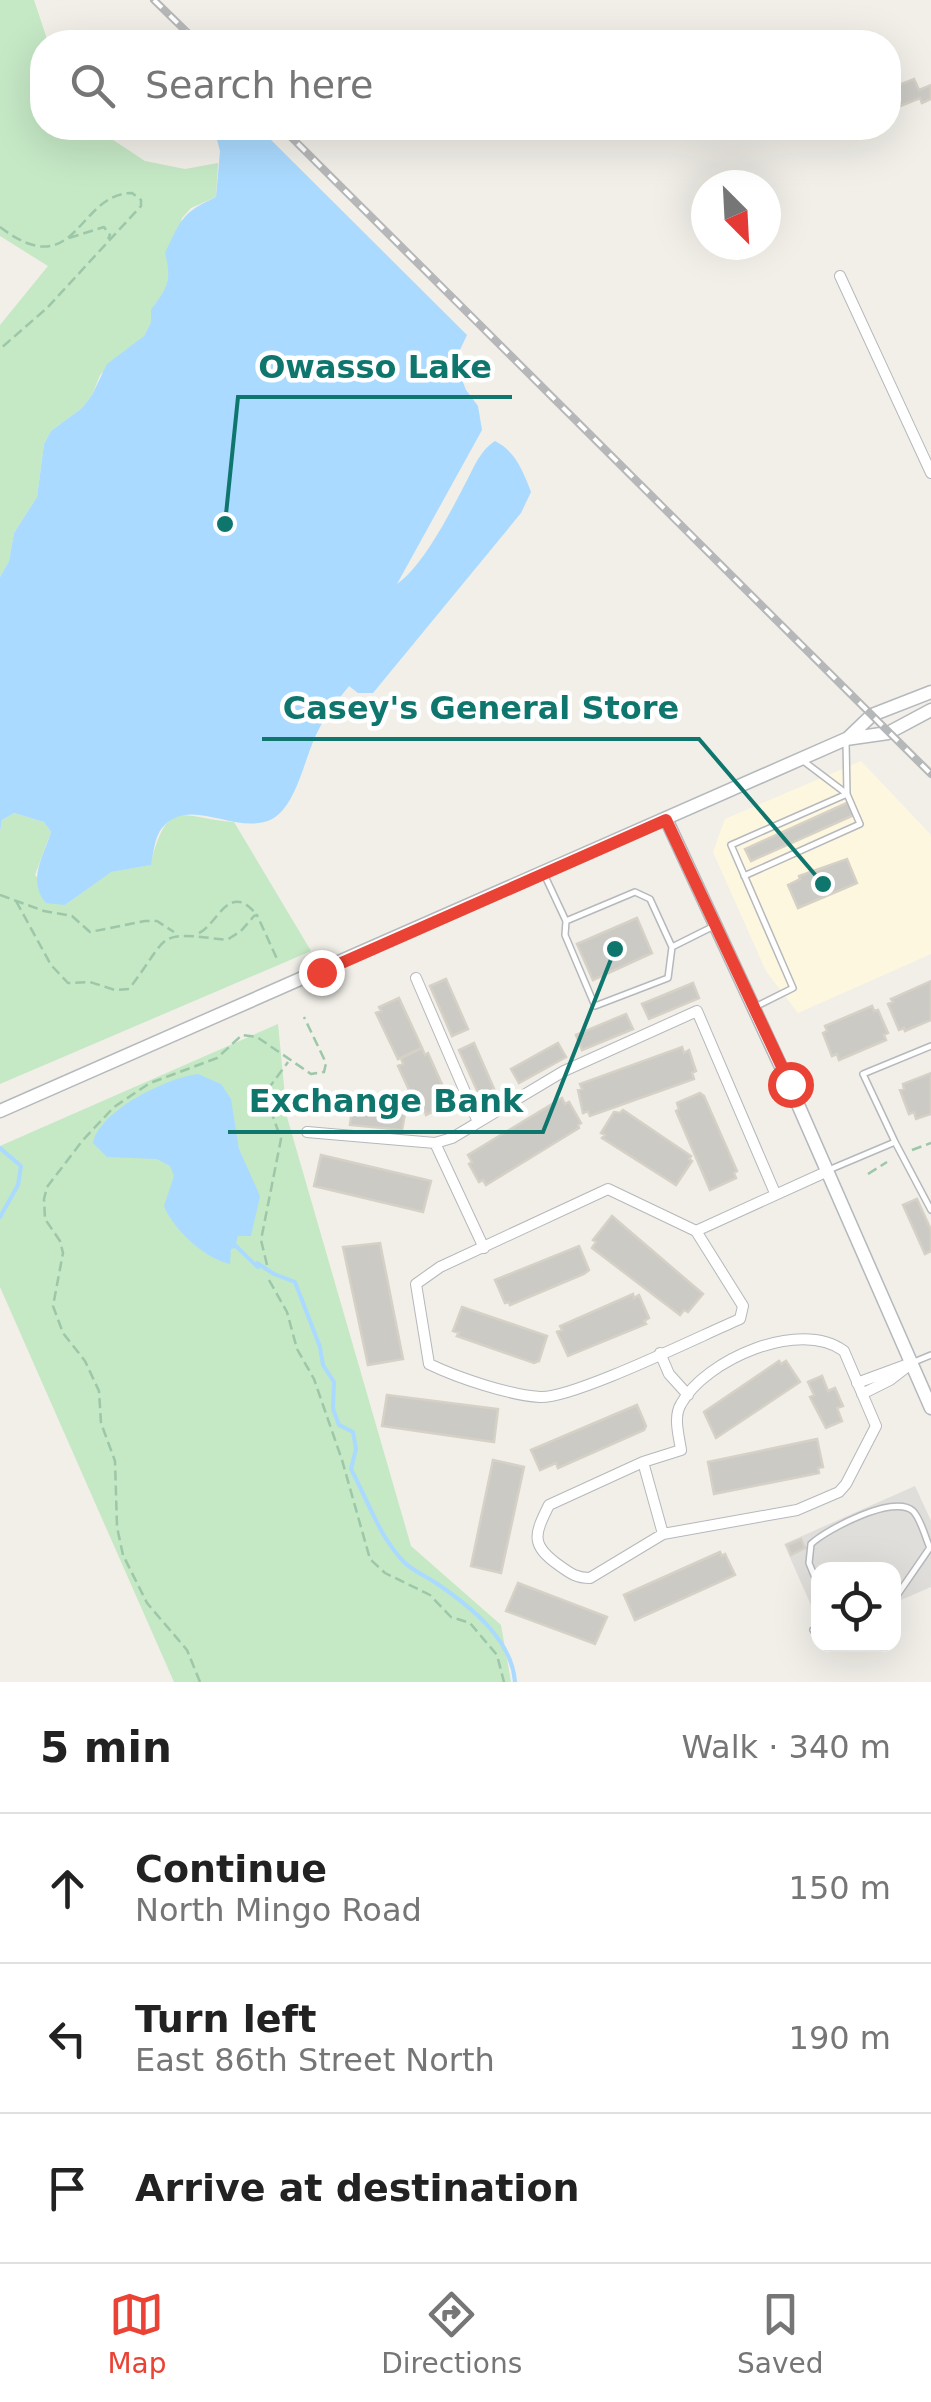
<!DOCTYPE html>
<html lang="en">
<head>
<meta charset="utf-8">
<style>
	:root { --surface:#fff; --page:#f2f2f2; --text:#222; --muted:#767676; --line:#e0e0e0; --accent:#ea4335 }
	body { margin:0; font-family:"DejaVu Sans",sans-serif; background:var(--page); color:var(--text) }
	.controls { position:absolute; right:30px; bottom:30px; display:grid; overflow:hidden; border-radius:20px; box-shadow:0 10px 40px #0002 }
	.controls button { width:90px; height:90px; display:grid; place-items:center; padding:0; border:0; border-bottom:2px solid var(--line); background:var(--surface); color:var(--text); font:50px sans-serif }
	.compass { position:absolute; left:691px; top:170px; width:90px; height:90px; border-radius:50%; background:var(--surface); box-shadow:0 10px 40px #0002; rotate:156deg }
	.stop { position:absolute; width:30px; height:30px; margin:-22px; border:8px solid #ea4335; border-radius:50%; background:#fff }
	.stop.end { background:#ea4335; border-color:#fff; box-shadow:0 2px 10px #0008 }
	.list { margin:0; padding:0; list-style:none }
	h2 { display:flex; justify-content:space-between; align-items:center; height:130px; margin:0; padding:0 40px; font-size:42px }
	h2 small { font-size:32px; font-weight:400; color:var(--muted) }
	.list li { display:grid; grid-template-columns:65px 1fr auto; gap:30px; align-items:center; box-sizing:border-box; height:150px; padding:0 40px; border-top:2px solid var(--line) }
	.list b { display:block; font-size:38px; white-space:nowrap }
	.list p { margin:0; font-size:32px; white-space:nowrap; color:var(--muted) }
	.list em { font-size:32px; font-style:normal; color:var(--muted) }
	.icon { flex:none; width:55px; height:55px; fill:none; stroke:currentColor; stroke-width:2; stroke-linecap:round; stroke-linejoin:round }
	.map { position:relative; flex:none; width:931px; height:1682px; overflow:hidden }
	.search { position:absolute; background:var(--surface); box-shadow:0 10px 40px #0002; left:30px; right:30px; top:30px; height:110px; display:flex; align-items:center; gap:25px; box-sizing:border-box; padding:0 35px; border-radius:40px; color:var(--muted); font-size:38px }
	.sheet { height:580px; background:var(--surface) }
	nav { display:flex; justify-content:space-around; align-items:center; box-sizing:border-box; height:140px; border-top:2px solid var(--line); background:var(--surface); font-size:28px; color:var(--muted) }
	nav a { display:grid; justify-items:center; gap:5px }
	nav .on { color:var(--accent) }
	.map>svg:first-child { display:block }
</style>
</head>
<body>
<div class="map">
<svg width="931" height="1682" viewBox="0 0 931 1682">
	<rect width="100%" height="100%" fill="#f1efe8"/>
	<!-- commercial -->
	<path fill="#fef7e0" d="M861 761 931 835V954L798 1013 766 971 713 852 725 819Z"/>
	<!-- industrial -->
	<path fill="#e0deda" d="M915 1486 931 1521V1587L894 1603V1570H818V1621L784 1544Z"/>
	<!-- green -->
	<path fill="#c5e8c5" d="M0 0H34L48 42H42V128H95L145 161 185 169 218 163 216 197 191 208 182 218 165 292 151 309V322L144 336 100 375 92 395 82 408 51 431 44 444 37 497 14 533 9 561 0 577V325L48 266 0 236Z
		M14 813 44 822 51 832 35 875 65 905 110 872 150 865C169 795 179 818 234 822L311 951 0 1084V832L2 820Z
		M278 1024 287 1117 411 1546 501 1625 511 1682H174L0 1287V1146Z"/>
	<!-- water -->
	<path fill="#aadaff" d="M214 128H259L467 335 457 356 459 372 466 390 478 406 482 430 397 584C422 567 449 515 464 486 473 470 479 451 495 441 515 451 523 471 531 492L521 513 373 693H358L349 686C338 700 326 714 318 731 305 755 297 806 272 819 237 837 190 794 162 828 155 836 153 854 151 865L111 872 65 905 46 903C27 880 43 858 51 832L44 822 14 813 2 820 0 832V577L9 561 14 533 37 497 44 444 51 431 82 408 92 395 107 364 144 336 151 322V309C168 289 172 278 165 253 181 220 181 213 216 197L220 151Z
		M198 1074 221 1084 231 1099 239 1149 260 1196 251 1236H238L236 1243 261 1268 257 1269 235 1248 231 1249 230 1264C204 1258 174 1230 164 1206L174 1176 170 1166 157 1159 107 1157 93 1143C100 1110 167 1078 198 1074Z"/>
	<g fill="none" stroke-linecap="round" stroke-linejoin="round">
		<!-- stream -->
		<path stroke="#aadaff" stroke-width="4" d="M0 1148 21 1166 18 1185 0 1217
			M257 1263 274 1274 295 1282 320 1347 323 1365 334 1382 333 1409 339 1425 353 1432 356 1449 351 1469C368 1501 379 1536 404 1562 413 1571 426 1576 436 1583 470 1606 512 1639 515 1682"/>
	</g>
	<!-- building -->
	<path fill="#cccac5" stroke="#d6d1c6" stroke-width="2.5" d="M914 79 919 90 931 85V99L922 103 920 98 893 109 888 89Z
		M849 802 854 815 751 861 745 849Z
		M847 859 857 883 798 908 788 885 800 879 799 876Z
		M637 918 652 953 593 980 577 944Z
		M446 979 468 1029 452 1036 430 986Z
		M931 981V1020L905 1031 904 1028 899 1030 888 1004 893 1002 891 999Z
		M693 983 699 998 649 1019 642 1004Z
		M399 998 422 1048 398 1059 376 1013 381 1011 379 1007Z
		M872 1006 874 1011 878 1010 888 1033 884 1035 886 1040 839 1060 837 1054 832 1056 823 1033 827 1031 825 1026Z
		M626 1014 633 1029 582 1050 576 1035Z
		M474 1043 495 1091 480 1097 459 1050Z
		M558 1043 566 1057 519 1083 511 1069Z
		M682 1047 684 1053 689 1050 696 1071 692 1073 694 1079 590 1116 588 1111 583 1113 578 1090 582 1089 580 1084Z
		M422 1048 425 1055 428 1053 449 1100 445 1102 447 1105 426 1115 425 1111 420 1114 398 1066 403 1064 401 1058Z
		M931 1073V1114L916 1119 914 1112 909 1114 900 1090 904 1089 903 1084Z
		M700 1093 704 1096 737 1171 734 1173 736 1178 710 1190 676 1111 679 1109 677 1103Z
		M562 1098 565 1104 569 1102 581 1123 578 1125 579 1128 486 1185 483 1180 479 1182 469 1164 472 1162 468 1155Z
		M352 1109 405 1114 402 1130 350 1125Z
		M623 1110 691 1156 689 1159 692 1161 676 1185 602 1138 605 1135 601 1133 614 1112 620 1113Z
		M321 1155 431 1181 423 1212 314 1186Z
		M917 1199 931 1230V1251L925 1254 903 1205Z
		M612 1216 703 1294 688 1312 684 1310 680 1315 592 1248 596 1242 593 1240Z
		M380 1243 403 1359 368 1365 343 1247Z
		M579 1246 589 1270 584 1274 510 1305 509 1302 505 1303 495 1280Z
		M633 1294 634 1298 639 1295 649 1318 644 1321 646 1324 568 1356 557 1332 562 1330 560 1326Z
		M462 1307 547 1336 539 1361 534 1363 457 1336 459 1333 453 1331Z
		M779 1361 781 1364 786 1361 800 1382 716 1438 704 1412Z
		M822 1376 828 1391 835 1388 843 1406 837 1408 842 1421 826 1428 810 1397 814 1395 808 1382Z
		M387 1395 498 1409 494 1442 382 1426Z
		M637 1405 646 1426 644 1430 558 1468 556 1463 540 1470 531 1450Z
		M817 1439 823 1467 818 1468 819 1473 714 1494 708 1462Z
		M493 1460 524 1467 501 1573 471 1566Z
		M801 1539 805 1548 791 1555 787 1545Z
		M720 1552 722 1556 725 1554 735 1575 635 1620 624 1595Z
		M518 1583 607 1617 595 1644 506 1611Z"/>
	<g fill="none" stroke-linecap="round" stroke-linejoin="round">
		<defs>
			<path id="service" d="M802 760 847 794
				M544 874 566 921
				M744 876 860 824 847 794 846 742
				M635 892 650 899 672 947 668 978 595 1006 565 935 566 921Z
				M672 947 714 926
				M753 1008 793 988 731 845 847 794
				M895 1142 863 1074 931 1046
				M831 1169 895 1142 931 1210
				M914 1362 931 1355
				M818 1585 809 1563 811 1544C827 1529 894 1494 913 1511 921 1519 925 1537 930 1548
				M894 1596 898 1594 929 1549
				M813 1630 818 1628"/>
			<path id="minor" d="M840 276 931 473
				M416 978 478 1122
				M307 1132 435 1143 452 1138 564 1071 697 1011 775 1193
				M435 1143 484 1248
				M608 1189 696 1231 743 1306 740 1319C702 1335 573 1399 540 1397 509 1395 458 1378 429 1364L416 1284 440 1267Z
				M696 1231 828 1171
				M660 1353 669 1374 688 1395
				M857 1383 906 1365
				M862 1394 890 1380 912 1363
				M643 1462 549 1505C534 1535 530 1545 560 1566 571 1574 577 1578 590 1578L663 1534 797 1510 839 1492 846 1484 876 1426 844 1351C800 1318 705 1360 681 1404 673 1417 679 1436 681 1450L643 1462 663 1534"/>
			<path id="tertiary" d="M848 738 872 715 931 692
				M666 819 789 1084 931 1408
				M0 1111 846 739 888 733 931 710"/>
		</defs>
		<!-- service casing -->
		<use href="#service" stroke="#b5b8bc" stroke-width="8"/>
		<!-- minor casing -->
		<use href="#minor" stroke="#b5b8bc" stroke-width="12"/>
		<!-- tertiary casing -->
		<use href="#tertiary" stroke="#b5b8bc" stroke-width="15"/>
		<!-- path -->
		<path stroke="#9cc7a9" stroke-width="2.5" stroke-dasharray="10 5" stroke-linecap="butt" d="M0 227C77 286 77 193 132 193L141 200V206L47 308 0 349
			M69 238 104 227 110 235 108 239
			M0 895 44 911 72 916 90 932 145 921H157L174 932
			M16 901 51 965 68 983 90 982 115 990 129 989C172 933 153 931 227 940L241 931 254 916 257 915 277 959
			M199 933C218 924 229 880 257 915
			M912 1150 931 1143
			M868 1174 887 1162
			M267 1265 261 1240 281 1139 268 1103V1089L288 1062
			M269 1280 287 1312 297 1349 314 1379 342 1460 370 1559 385 1573 430 1595 451 1617 470 1623 497 1655 504 1682
			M200 1682 187 1650 147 1603 123 1555 117 1527 115 1461 101 1423 99 1391 85 1361 63 1333 53 1306 63 1253 60 1241 45 1219 44 1199 47 1187 83 1140 114 1107 150 1083 217 1058 242 1035 257 1037 311 1074 324 1072 326 1063 304 1017"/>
		<!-- service -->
		<use href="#service" stroke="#fff" stroke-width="5"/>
		<!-- minor -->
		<use href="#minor" stroke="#fff" stroke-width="10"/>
		<!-- tertiary -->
		<use href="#tertiary" stroke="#fff" stroke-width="12"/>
		<defs>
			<path id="rail" d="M154 0 197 42
				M282 128 931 774"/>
		</defs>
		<!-- rail casing -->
		<use href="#rail" stroke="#b6b7b8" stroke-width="8"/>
		<!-- rail -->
		<use href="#rail" stroke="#fff" stroke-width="4" stroke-dasharray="11" stroke-linecap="butt"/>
	</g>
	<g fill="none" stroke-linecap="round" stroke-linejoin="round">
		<!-- route -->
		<path stroke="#ea4335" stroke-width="12" d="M321 972 666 820 790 1084"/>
	</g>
	<!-- callouts -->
	<path fill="none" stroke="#0f766e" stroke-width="4" d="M225 524L238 397H512M823 884L699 739H262M615 949L543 1132H228"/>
	<g fill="#0f766e" stroke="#fff" stroke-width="4">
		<circle cx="225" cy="524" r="10"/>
		<circle cx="823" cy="884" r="10"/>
		<circle cx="615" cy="949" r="10"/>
	</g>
	<g font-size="32" text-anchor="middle" font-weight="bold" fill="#0f766e" stroke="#fff" stroke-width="9" stroke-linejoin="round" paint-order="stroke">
		<text x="375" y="378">Owasso Lake</text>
		<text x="481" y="719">Casey's General Store</text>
		<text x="386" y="1112">Exchange Bank</text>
	</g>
</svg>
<div class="controls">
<button><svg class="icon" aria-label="locate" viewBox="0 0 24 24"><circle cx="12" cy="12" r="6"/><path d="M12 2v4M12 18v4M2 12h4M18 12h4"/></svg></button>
</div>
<svg class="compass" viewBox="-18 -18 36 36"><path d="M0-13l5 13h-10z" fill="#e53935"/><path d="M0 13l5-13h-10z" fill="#767676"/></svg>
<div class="stop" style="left:790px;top:1084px"></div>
<div class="stop end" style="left:321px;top:972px"></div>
<div class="search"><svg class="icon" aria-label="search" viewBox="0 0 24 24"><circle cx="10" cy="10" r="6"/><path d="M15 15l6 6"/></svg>Search here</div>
</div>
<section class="sheet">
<h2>5 min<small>Walk · 340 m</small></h2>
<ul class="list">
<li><svg class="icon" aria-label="ahead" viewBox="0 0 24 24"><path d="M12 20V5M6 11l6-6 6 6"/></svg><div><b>Continue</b><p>North Mingo Road</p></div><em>150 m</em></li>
<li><svg class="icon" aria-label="left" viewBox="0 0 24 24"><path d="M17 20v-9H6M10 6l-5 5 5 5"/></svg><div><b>Turn left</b><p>East 86th Street North</p></div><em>190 m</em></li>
<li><svg class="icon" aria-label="arrive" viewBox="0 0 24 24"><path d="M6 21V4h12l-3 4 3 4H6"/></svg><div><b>Arrive at destination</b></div></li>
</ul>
</section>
<nav>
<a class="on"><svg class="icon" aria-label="map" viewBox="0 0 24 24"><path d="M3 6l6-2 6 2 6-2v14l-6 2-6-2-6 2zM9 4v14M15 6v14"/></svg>Map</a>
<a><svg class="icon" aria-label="directions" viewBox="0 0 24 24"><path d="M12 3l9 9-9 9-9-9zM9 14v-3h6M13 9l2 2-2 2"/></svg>Directions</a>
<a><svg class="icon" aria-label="saved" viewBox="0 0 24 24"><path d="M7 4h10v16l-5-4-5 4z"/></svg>Saved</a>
</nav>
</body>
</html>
